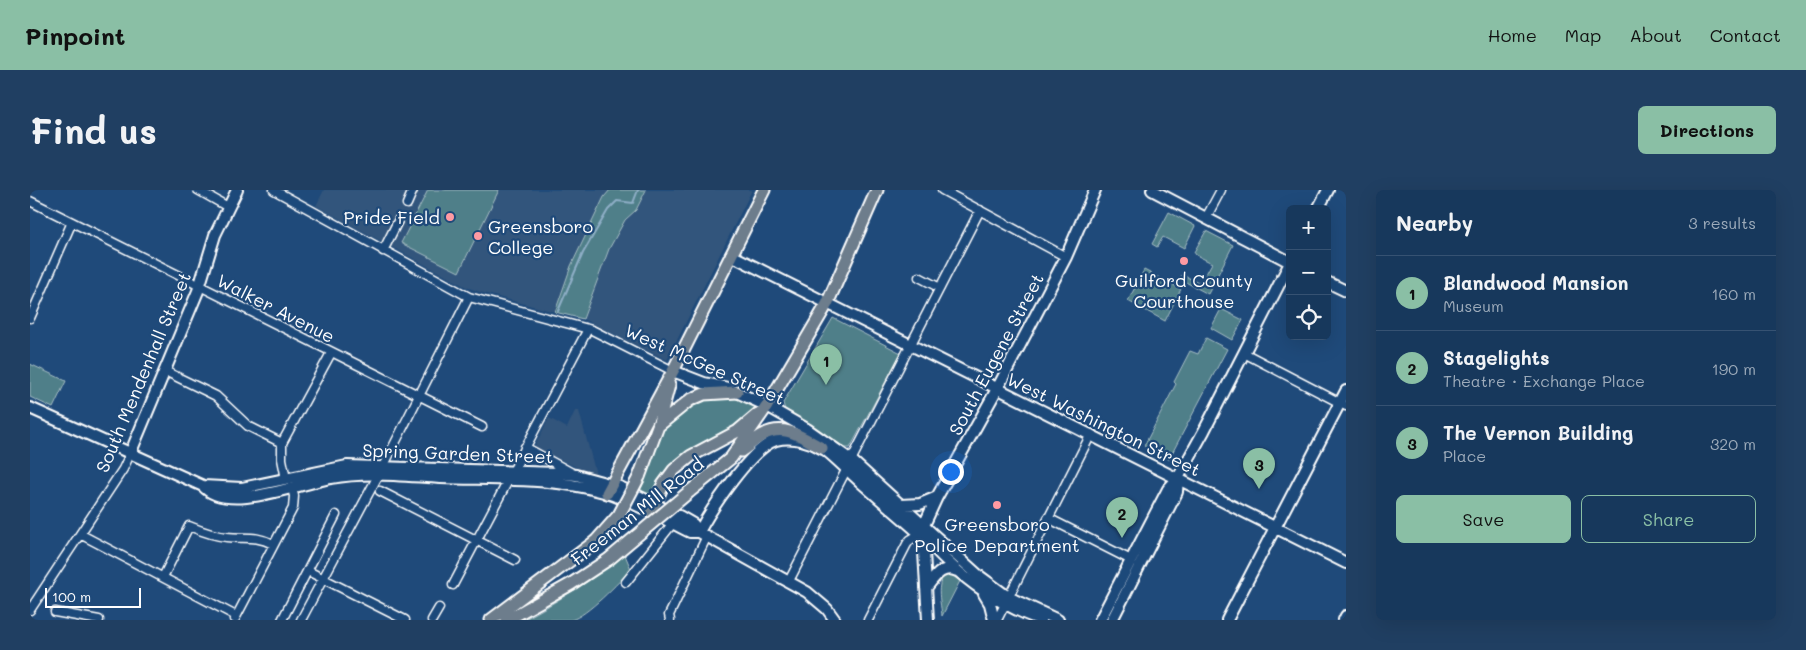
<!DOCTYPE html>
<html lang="en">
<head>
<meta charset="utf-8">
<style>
	:root { --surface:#17385c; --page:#203f62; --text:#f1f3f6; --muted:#9eacbb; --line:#365272; --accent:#8abfa5 }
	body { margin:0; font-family:Mali,sans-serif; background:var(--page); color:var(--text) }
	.controls { position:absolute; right:15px; top:15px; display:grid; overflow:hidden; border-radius:8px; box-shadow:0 5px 20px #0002 }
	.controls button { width:45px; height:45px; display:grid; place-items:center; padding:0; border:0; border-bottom:1px solid var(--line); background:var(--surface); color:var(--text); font:25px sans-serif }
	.scale { position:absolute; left:15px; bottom:12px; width:96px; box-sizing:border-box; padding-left:5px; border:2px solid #fff; border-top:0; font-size:14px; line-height:18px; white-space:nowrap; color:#fff; -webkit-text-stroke:4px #1f4a7a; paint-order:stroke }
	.you { position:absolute; left:920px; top:281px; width:18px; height:18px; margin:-12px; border:4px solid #fff; border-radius:50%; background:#1a73e8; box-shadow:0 0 0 8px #1a73e833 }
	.badge { display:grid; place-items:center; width:32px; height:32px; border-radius:50%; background:var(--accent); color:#111; font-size:16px; font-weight:700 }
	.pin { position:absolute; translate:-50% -41px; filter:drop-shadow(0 1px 2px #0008) }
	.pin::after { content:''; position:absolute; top:26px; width:18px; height:15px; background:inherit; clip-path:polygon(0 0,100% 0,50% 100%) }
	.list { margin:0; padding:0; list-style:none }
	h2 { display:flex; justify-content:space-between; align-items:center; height:65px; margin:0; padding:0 20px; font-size:21px }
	h2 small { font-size:16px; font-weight:400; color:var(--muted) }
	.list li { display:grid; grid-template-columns:32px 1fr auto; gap:15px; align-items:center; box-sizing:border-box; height:75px; padding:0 20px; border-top:1px solid var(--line) }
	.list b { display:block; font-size:19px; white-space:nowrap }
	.list p { margin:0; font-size:16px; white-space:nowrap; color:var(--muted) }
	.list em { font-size:16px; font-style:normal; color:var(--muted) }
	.actions { display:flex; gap:10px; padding:15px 20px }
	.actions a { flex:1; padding:11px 0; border:1px solid var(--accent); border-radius:8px; text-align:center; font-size:18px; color:var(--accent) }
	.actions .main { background:var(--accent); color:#111 }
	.icon { flex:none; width:28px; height:28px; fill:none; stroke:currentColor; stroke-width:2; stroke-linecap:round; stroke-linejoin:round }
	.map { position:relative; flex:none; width:1316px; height:430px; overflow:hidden; border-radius:8px }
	header { display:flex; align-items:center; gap:30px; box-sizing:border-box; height:70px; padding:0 25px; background:var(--accent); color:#111 }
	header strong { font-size:24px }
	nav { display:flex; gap:28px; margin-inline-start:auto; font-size:18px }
	.intro { display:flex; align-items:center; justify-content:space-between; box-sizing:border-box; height:120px; padding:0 30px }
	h1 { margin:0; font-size:35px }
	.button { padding:12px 22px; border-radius:8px; background:var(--accent); color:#111; font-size:18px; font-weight:700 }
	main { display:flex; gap:30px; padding:0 30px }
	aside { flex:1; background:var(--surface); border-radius:8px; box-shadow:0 5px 20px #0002 }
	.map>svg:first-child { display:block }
</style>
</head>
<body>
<header>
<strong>Pinpoint</strong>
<nav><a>Home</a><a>Map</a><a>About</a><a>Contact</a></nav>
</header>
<div class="intro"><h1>Find us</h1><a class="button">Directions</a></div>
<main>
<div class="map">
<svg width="1316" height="430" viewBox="0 0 1316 430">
	<rect width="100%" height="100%" fill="#1f4a7a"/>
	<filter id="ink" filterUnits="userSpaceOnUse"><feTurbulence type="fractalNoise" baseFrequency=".02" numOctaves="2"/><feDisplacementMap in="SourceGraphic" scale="10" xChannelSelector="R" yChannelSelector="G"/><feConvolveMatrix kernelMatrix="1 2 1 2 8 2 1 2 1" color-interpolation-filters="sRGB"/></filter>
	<g filter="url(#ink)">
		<!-- built -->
		<path fill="#31547b" d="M294 0H580L574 7 541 76 525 122 453 103 436 97 286 16Z
			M616 0H722L637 170 553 129 579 59 595 30 606 19Z
			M545 221H549L566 284 556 282 504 257 519 228 537 238Z"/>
		<!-- green -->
		<path fill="#507f89" stroke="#a8bfc4" d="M398 0H469L429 82 371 53Z
			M580 0H616L606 20 595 30 579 59 553 129 525 122 541 76 574 7Z
			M1139 22 1165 36 1154 58 1133 47 1127 57 1122 54Z
			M1176 41 1203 55 1178 104 1150 89 1152 85 1171 93 1182 73 1166 65 1164 62Z
			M1114 80 1151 99 1135 131 1098 111Z
			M1191 119 1213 130 1202 150 1181 138Z
			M803 128 871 163 820 258H814L779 233 755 220 753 213Z
			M1176 148 1197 159 1139 269 1114 256 1146 194 1144 192 1160 161 1168 164Z
			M0 174 36 191 23 218 0 207Z
			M705 208 726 216 712 234 667 258 621 307 610 302 633 238 662 214 672 210Z
			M595 365 601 379C589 392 557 426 541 430 529 430 506 430 493 430 529 411 562 389 595 365Z
			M915 385H921L930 391 912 426C911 414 905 394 915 385Z"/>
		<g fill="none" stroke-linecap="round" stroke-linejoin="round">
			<!-- stream -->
			<path stroke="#8fafc7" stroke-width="2" d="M528 121 553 63 578 20 587 11 603 13 608 0"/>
			<defs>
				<path id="street" d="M168 0 198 17
					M244 0 439 107 562 140 643 181
					M912 0 1036 67
					M0 11 452 237
					M377 14 383 0
					M1176 28 1191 0
					M353 61 369 29
					M889 87 910 98
					M0 128 42 32
					M1214 163 1316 216
					M135 181 186 206 218 236 252 253
					M495 257 544 284
					M256 289 252 269V253L301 163
					M350 301 485 370
					M1018 328 1101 370
					M50 344 206 426
					M278 381 375 430
					M133 387 159 336C171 341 184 346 197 347 216 349 225 345 243 354
					M759 391 950 20
					M596 392 643 333
					M423 395 558 139
					M0 420 93 279 100 264
					M25 422 69 430
					M205 429 263 318 264 306 262 298
					M252 430 306 325
					M271 430 357 269 439 107
					M402 430 409 418
					M640 430 639 425 642 419 677 346
					M838 430 877 354 880 350 890 344
					M967 430 1061 244"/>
				<path id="secondary" d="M1122 0 1260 72
					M1288 19 1298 0
					M701 65 1316 373
					M1297 92 1316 101
					M643 181 674 193 698 198 737 216 777 239 821 270 948 385 978 407 1028 430
					M0 218 173 296 212 298 317 276 528 283 546 285 590 297 651 327 663 334 669 342 777 402 797 419 805 430
					M100 264 168 101 185 45 207 0
					M173 296C197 324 270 293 301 288 337 281 375 286 411 288 465 290 521 287 574 302 603 311 632 328 660 342H669
					M871 315 890 314 907 307
					M669 342C681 319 722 257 746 250 760 246 778 251 791 257 800 262 824 287 834 295 852 311 870 326 888 342 899 352 908 363 918 372 946 399 975 417 1011 430
					M896 398C904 388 912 374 927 381
					M954 404 960 414 964 430
					M898 430 894 362 890 344 907 307 967 199 1036 67 1065 0
					M1070 430 1138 299 1148 288 1174 241 1260 73
					M1082 430 1147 302 1148 288
					M1197 430 1316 201
					M1314 430 1316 426"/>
				<path id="primary" d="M628 236 660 210 674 204 707 202
					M711 261C719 256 725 249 733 245 755 233 773 248 792 258
					M609 287 628 236 639 195
					M659 302 701 268 737 216 797 114 847 0
					M577 303 643 181 734 0
					M621 322 633 295 644 280 661 266 708 241 728 224
					M461 430 566 351
					M477 430 541 394 579 369"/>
			</defs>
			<!-- street casing -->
			<use href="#street" stroke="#fff" stroke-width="11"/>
			<!-- secondary casing -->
			<use href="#secondary" stroke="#fff" stroke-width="14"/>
			<!-- primary casing -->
			<use href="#primary" stroke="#fff" stroke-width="15"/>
			<!-- street -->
			<use href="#street" stroke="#1f4a7a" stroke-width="8"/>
			<!-- secondary -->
			<use href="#secondary" stroke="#1f4a7a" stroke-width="10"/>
			<!-- primary -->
			<use href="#primary" stroke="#6d7d8c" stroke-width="11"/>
			<defs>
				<path id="primary-bridge" d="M566 351 589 325 609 287
					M579 369 659 302"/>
			</defs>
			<!-- primary-bridge casing -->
			<use href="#primary-bridge" stroke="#fff" stroke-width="15" stroke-linecap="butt"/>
			<!-- primary-bridge -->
			<use href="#primary-bridge" stroke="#6d7d8c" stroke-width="11"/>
		</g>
	</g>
	<!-- markers -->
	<g fill="#ff9aa2" stroke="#1f4a7a" stroke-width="2">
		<circle cx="420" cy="27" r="5"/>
		<circle cx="448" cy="46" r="5"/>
		<circle cx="1154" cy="71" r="5"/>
		<circle cx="967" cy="315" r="5"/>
	</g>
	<g text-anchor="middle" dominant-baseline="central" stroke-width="4.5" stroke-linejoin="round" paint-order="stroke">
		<!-- poi labels -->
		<g font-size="18" fill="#fff" stroke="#1f4a7a">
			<text x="410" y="27" text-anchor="end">Pride Field</text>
			<text x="458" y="36" text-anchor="start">Greensboro<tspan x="458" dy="21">College</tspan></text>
			<text x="1154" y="90">Guilford County<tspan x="1154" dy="21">Courthouse</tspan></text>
			<text x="967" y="334">Greensboro<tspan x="967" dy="21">Police Department</tspan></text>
		</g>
		<!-- street labels -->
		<g font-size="18" fill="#fff" stroke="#1f4a7a">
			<text transform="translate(246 118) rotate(27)">Walker Avenue</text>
			<text transform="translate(966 164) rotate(-62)">South Eugene Street</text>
			<text transform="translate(675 174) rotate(24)">West McGee Street</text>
			<text transform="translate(113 182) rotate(-67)">South Mendenhall Street</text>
			<text transform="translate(1074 234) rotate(26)">West Washington Street</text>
			<text transform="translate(428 263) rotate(2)">Spring Garden Street</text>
			<text transform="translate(607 321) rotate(-38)">Freeman Mill Road</text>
		</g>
	</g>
</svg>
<div class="controls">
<button>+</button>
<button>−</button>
<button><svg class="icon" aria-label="locate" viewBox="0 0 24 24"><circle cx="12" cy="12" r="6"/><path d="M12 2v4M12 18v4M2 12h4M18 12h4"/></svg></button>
</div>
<div class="scale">100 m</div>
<div class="you"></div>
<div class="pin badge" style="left:796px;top:195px">1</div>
<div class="pin badge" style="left:1092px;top:348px">2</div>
<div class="pin badge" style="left:1229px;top:299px">3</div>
</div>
<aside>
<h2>Nearby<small>3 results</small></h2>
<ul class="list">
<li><span class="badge">1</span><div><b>Blandwood Mansion</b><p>Museum</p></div><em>160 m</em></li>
<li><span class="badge">2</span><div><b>Stagelights</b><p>Theatre · Exchange Place</p></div><em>190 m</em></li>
<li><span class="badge">3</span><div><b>The Vernon Building</b><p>Place</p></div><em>320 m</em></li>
</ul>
<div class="actions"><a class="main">Save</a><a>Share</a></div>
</aside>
</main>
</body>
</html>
